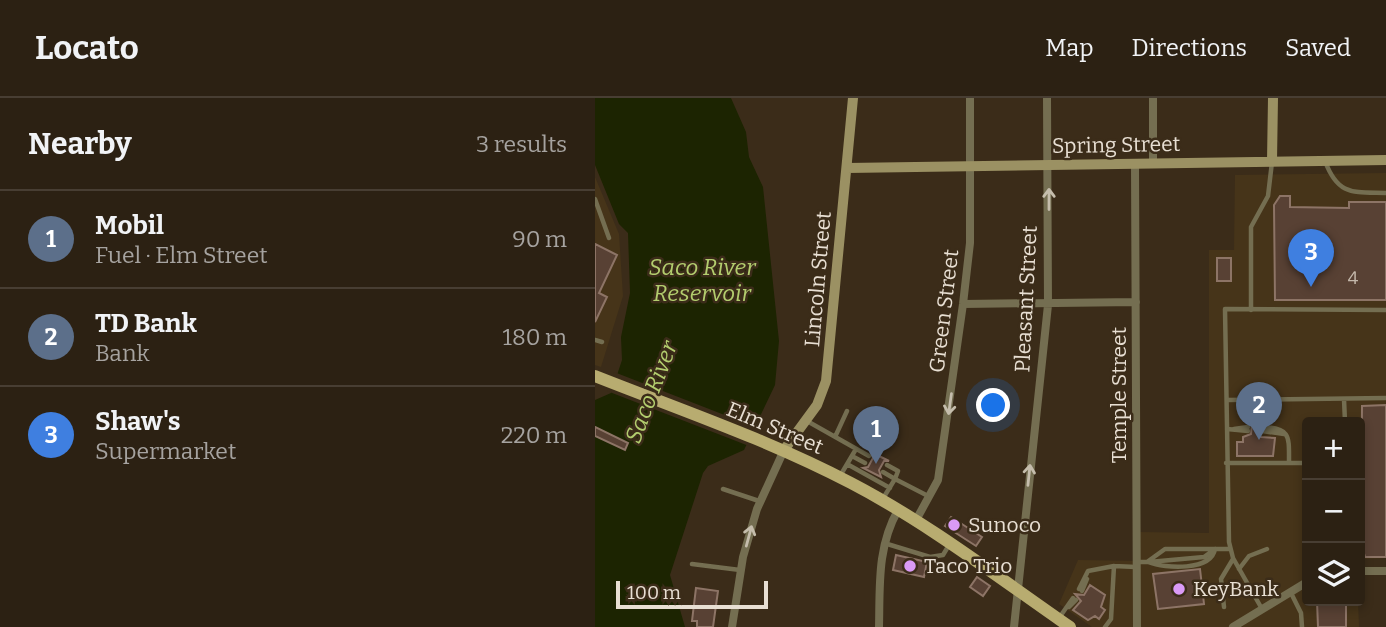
<!DOCTYPE html>
<html lang="en">
<head>
<meta charset="utf-8">
<style>
	:root { --surface:#2c2113; --page:#382e21; --text:#f1f3f6; --muted:#a6a3a0; --line:#483e33; --accent:#8c9099 }
	body { margin:0; font-family:Bitter,serif; background:var(--page); color:var(--text) }
	.controls { position:absolute; right:21px; bottom:21px; display:grid; overflow:hidden; border-radius:7px; box-shadow:0 4px 10px #0003 }
	.controls button { width:63px; height:63px; display:grid; place-items:center; padding:0; border:0; border-bottom:2px solid var(--line); background:var(--surface); color:var(--text); font:35px sans-serif }
	.scale { position:absolute; left:21px; bottom:18px; width:152px; box-sizing:border-box; padding-left:7px; border:4px solid #e8dfd3; border-top:0; font-size:19px; line-height:24px; white-space:nowrap; color:#e8dfd3; -webkit-text-stroke:5px #3b2c19; paint-order:stroke }
	.you { position:absolute; left:399px; top:308px; width:24px; height:24px; margin:-18px; border:5px solid #fff; border-radius:50%; background:#1a73e8; box-shadow:0 0 0 10px #1a73e833 }
	.badge { display:grid; place-items:center; width:46px; height:46px; border-radius:50%; background:var(--accent); color:#fff; font-size:23px; font-weight:700 }
	.pin { position:absolute; translate:-50% -58px; filter:drop-shadow(0 2px 4px #0008) }
	.pin::after { content:''; position:absolute; top:37px; width:24px; height:21px; background:inherit; clip-path:polygon(0 0,100% 0,50% 100%) }
	.list { margin:0; padding:0; list-style:none }
	h2 { display:flex; justify-content:space-between; align-items:center; height:91px; margin:0; padding:0 28px; font-size:30px }
	h2 small { font-size:23px; font-weight:400; color:var(--muted) }
	.list li { display:grid; grid-template-columns:46px 1fr auto; gap:21px; align-items:center; box-sizing:border-box; height:98px; padding:0 28px; border-top:2px solid var(--line) }
	.list b { display:block; font-size:26px; white-space:nowrap }
	.list p { margin:0; font-size:23px; white-space:nowrap; color:var(--muted) }
	.list em { font-size:23px; font-style:normal; color:var(--muted) }
	.icon { flex:none; width:38px; height:38px; fill:none; stroke:currentColor; stroke-width:2; stroke-linecap:round; stroke-linejoin:round }
	.map { position:relative; flex:none; width:791px; height:529px; overflow:hidden }
	header { display:flex; align-items:center; gap:42px; box-sizing:border-box; height:98px; padding:0 35px; background:var(--surface); border-bottom:2px solid var(--line) }
	header strong { font-size:33px }
	nav { display:flex; gap:38px; margin-inline-start:auto; font-size:24px }
	main { display:flex }
	aside { flex:1; background:var(--surface) }
	.map>svg:first-child { display:block }
</style>
</head>
<body>
<header>
<strong>Locato</strong>
<nav><a>Map</a><a>Directions</a><a>Saved</a></nav>
</header>
<main>
<aside>
<h2>Nearby<small>3 results</small></h2>
<ul class="list">
<li><span class="badge" style="background:#5c6f8a">1</span><div><b>Mobil</b><p>Fuel · Elm Street</p></div><em>90 m</em></li>
<li><span class="badge" style="background:#5c6f8a">2</span><div><b>TD Bank</b><p>Bank</p></div><em>180 m</em></li>
<li><span class="badge" style="background:#3f7fe0">3</span><div><b>Shaw's</b><p>Supermarket</p></div><em>220 m</em></li>
</ul>
</aside>
<div class="map">
<svg width="791" height="529" viewBox="0 0 791 529">
	<rect width="100%" height="100%" fill="#3b2c19"/>
	<!-- built -->
	<path fill="#463419" d="M791 75V460L765 461V324H712V503H763L764 529H497L464 506 483 462 544 463V434L614 435V152H639L640 77Z
		M0 79 24 136 28 198 6 269 0 267Z"/>
	<!-- water -->
	<path fill="#1c2401" d="M0 0H136L151 34 154 59 168 89 184 243 180 287 149 352 113 368 108 375 75 477 90 529H0V302L16 295 27 262 26 239 35 195 33 135 24 126 0 67Z"/>
	<!-- pier -->
	<path fill="#3b2c19" d="M19 274 163 330 154 348 12 293Z"/>
	<!-- building -->
	<path fill="#584134" stroke="#8d7466" stroke-width="2" d="M685 98H695V109L754 110V104H791V202H680L679 107Z
		M0 146 22 157 4 195 12 199 0 224Z
		M622 160H636V183H622Z
		M791 307V459H770L766 445 767 308Z
		M657 326H663L662 334 666 339 680 340 678 358H642V344H648V339L656 336Z
		M0 329 33 345 30 352 0 338Z
		M276 354 294 363H289L284 372 286 379 268 370 273 369 278 360Z
		M356 419 387 439 381 448 350 428Z
		M301 457 332 464 329 479 298 472Z
		M605 471 609 506 563 511 558 476Z
		M382 479 395 488 388 498 375 489Z
		M495 487 510 497 506 509 510 512 504 521 500 518 493 522 478 512 486 503 480 496 489 497Z
		M101 490 123 493 118 529H102V523H97Z
		M722 503H751V529H723Z"/>
	<g fill="none" stroke-linecap="round" stroke-linejoin="round">
		<!-- lane -->
		<path stroke="#746e51" stroke-width="4.5" d="M730 63C743 98 758 94 791 95
			M0 101 14 140
			M656 212V129L673 98 677 64
			M0 242 7 244
			M749 301 750 324
			M632 302 791 300
			M212 323 274 358
			M667 329C696 330 694 338 694 365
			M632 331 653 333
			M639 331 653 329
			M667 333 689 336
			M240 339 252 313
			M257 358 270 365
			M631 365H712
			M252 366 295 390
			M288 374 300 381 303 373 292 367
			M245 378 261 351
			M128 391 164 403
			M287 402 300 381 335 399
			M289 445 335 459 348 457 354 447
			M543 464H552L570 451H635
			M553 464C571 471 616 473 620 451
			M554 464 609 459 620 451
			M97 466 145 472
			M644 471 654 458 672 451
			M484 491 493 473 519 468
			M487 493 492 481
			M696 495 706 515 707 529
			M474 509 481 502
			M629 509 626 481 638 461
			M667 511 638 460 634 444 630 211 791 212
			M464 520 478 500
			M510 529 516 521 519 468 541 469"/>
		<!-- street -->
		<path stroke="#746e51" stroke-width="8" d="M558 65V0
			M540 66 542 529
			M368 206 541 204
			M320 424 343 382 368 206 375 145V0
			M765 473H791
			M137 529 148 459 162 411 189 352
			M284 529C285 488 282 449 303 412
			M419 529 453 207 452 0
			M638 529 712 484"/>
		<!-- secondary -->
		<path stroke="#9b9163" stroke-width="10" d="M677 63 678 0
			M252 70 791 62
			M189 352 222 307 231 283 258 0"/>
		<!-- primary -->
		<path stroke="#b8ac70" stroke-width="12" d="M0 278C86 312 174 342 256 385 333 425 404 480 475 529"/>
	</g>
	<!-- one-way arrows -->
	<defs><path id="oneway-shaft" d="M-6 0H5M1.5-3L5.5 0L1.5 3" fill="none" stroke-width="1.6" stroke-linecap="round" stroke-linejoin="round" transform="scale(1.75)"/></defs>
	<g stroke="#c5bdac">
		<use href="#oneway-shaft" transform="translate(454 101) rotate(-90)"/>
		<use href="#oneway-shaft" transform="translate(355 306) rotate(98)"/>
		<use href="#oneway-shaft" transform="translate(434 377) rotate(-84)"/>
		<use href="#oneway-shaft" transform="translate(154 438) rotate(-75)"/>
	</g>
	<!-- markers -->
	<g fill="#da9af6" stroke="#3b2c19" stroke-width="2.5">
		<circle cx="359" cy="427" r="7"/>
		<circle cx="315" cy="468" r="7"/>
		<circle cx="584" cy="491" r="7"/>
	</g>
	<g text-anchor="middle" dominant-baseline="central" stroke-width="5" stroke-linejoin="round" paint-order="stroke">
		<!-- number labels -->
		<g font-size="18" fill="#c4b8ab">
			<text x="758" y="180">4</text>
		</g>
		<!-- street labels -->
		<g font-size="21" fill="#e8dfd3" stroke="#3b2c19">
			<text transform="translate(521 47) rotate(-1)">Spring Street</text>
			<text transform="translate(223 181) rotate(-85)">Lincoln Street</text>
			<text transform="translate(431 201) rotate(-87)">Pleasant Street</text>
			<text transform="translate(349 213) rotate(-83)">Green Street</text>
			<text transform="translate(524 297) rotate(-90)">Temple Street</text>
			<text transform="translate(180 330) rotate(23)">Elm Street</text>
		</g>
		<!-- poi labels -->
		<g font-size="21" fill="#e8dfd3" stroke="#3b2c19" text-anchor="start">
			<text x="373" y="427">Sunoco</text>
			<text x="329" y="468">Taco Trio</text>
			<text x="598" y="491">KeyBank</text>
		</g>
		<!-- water labels -->
		<g font-size="23" font-style="italic" fill="#b3cd6e" stroke="#3b2c19">
			<text x="107" y="169">Saco River<tspan x="107" dy="26">Reservoir</tspan></text>
			<text transform="translate(56 294) rotate(-69)">Saco River</text>
		</g>
	</g>
</svg>
<div class="controls">
<button>+</button>
<button>−</button>
<button><svg class="icon" aria-label="layers" viewBox="0 0 24 24"><path d="M12 4l9 5-9 5-9-5zM3 14l9 5 9-5"/></svg></button>
</div>
<div class="scale">100 m</div>
<div class="you"></div>
<div class="pin badge" style="left:281px;top:366px;background:#5c6f8a">1</div>
<div class="pin badge" style="left:664px;top:342px;background:#5c6f8a">2</div>
<div class="pin badge" style="left:716px;top:189px;background:#3f7fe0">3</div>
</div>
</main>
</body>
</html>
